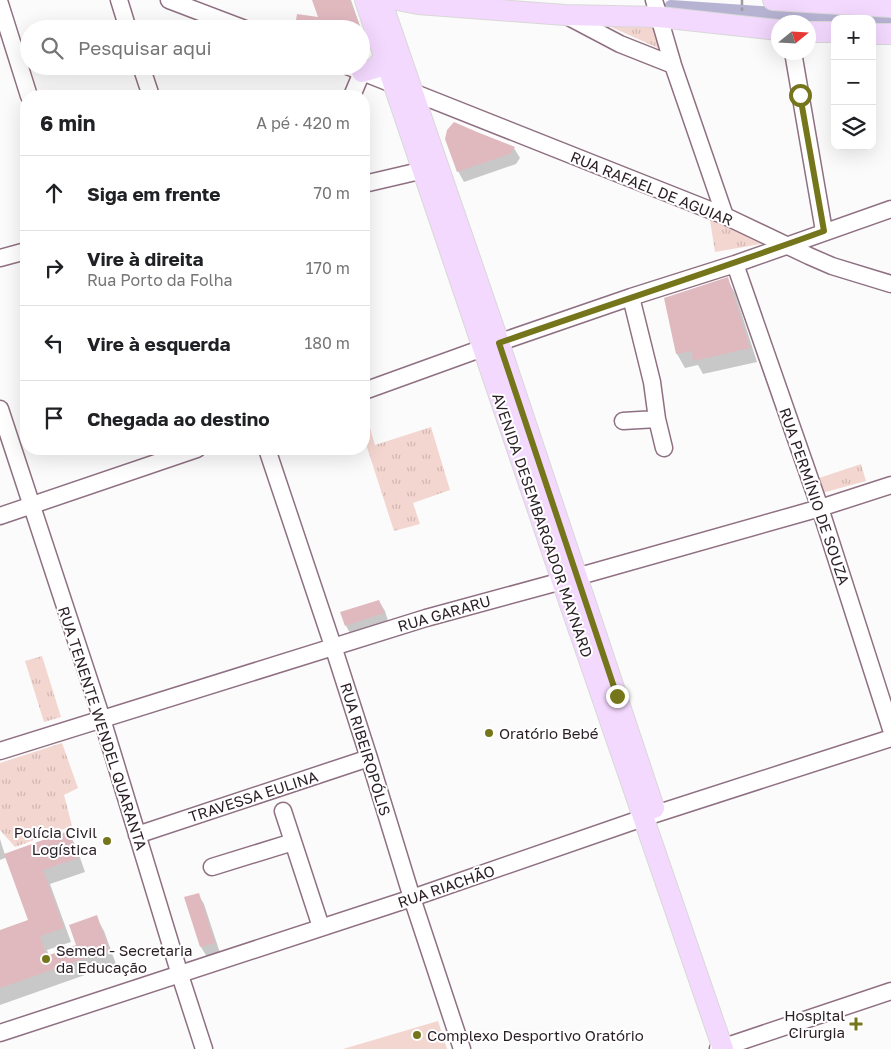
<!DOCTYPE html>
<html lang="pt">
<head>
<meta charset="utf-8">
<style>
	:root { --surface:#fff; --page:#f2f2f2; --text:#202124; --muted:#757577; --line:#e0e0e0 }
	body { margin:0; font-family:"Golos Text",sans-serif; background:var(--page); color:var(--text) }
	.controls { position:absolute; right:15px; top:15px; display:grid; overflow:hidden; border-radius:10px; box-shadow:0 5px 20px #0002 }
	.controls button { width:45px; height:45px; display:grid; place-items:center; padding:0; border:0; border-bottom:1px solid var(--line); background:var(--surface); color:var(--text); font:25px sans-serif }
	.compass { position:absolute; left:771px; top:15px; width:45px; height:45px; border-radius:50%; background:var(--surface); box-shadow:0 5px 20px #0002; rotate:72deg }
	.stop { position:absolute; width:15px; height:15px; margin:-11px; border:4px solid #75751b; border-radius:50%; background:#fff }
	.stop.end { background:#75751b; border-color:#fff; box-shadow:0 1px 5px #0008 }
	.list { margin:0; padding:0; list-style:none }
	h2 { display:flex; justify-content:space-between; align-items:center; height:65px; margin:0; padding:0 20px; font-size:21px }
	h2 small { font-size:16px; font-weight:400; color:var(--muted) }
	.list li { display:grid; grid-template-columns:32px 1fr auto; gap:15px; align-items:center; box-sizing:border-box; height:75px; padding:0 20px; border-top:1px solid var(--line) }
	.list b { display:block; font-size:19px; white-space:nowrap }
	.list p { margin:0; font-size:16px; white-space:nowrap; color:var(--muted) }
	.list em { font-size:16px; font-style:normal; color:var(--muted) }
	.icon { flex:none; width:28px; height:28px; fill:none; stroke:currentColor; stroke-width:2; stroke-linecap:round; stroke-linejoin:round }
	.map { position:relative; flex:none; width:891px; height:1049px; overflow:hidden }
	.search { position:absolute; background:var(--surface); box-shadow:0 5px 20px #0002; left:20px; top:20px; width:350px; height:55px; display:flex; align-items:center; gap:12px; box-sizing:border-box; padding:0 18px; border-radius:28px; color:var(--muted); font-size:19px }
	.panel { position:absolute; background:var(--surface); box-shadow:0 5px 20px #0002; left:20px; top:90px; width:350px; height:365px; border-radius:20px }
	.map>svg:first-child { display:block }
</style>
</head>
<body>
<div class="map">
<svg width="891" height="1049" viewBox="0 0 891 1049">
	<defs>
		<pattern id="grass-tufts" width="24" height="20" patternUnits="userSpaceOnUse" patternTransform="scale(1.25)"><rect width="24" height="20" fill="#f3d6cf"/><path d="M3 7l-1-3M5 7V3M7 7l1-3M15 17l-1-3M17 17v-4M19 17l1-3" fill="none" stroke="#d0b7b2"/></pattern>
	</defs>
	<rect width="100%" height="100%" fill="#fbfbfb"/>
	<!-- grass -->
	<path fill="url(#grass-tufts)" d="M591 18 657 22 667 52Z
		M710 220 767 243 715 252Z
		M364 408 375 445 431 427 450 490 413 503 420 524 394 531 364 438Z
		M861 464 866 481 822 493 816 479Z
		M42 656 61 717 44 722 25 661Z
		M62 743 78 788 64 795 72 826 15 847 0 830V763Z"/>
	<!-- pitch -->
	<path fill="#f3d6cf" d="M438 1021 447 1049H343Z"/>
	<!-- shadow -->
	<path fill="#0003" d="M313 0H351L361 29H298L296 26 320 18Z
		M361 29 365 38 361 40Z
		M514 148 520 158 516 164 464 182 458 171Z
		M727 279 735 293 757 362 703 374 698 365 685 368 677 354 665 299Z
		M379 601 385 611 389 624 352 636 346 626Z
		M68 832 76 846 85 872 50 884 71 942 47 950 49 956 77 946 96 917 104 931 116 964 0 1005V931L29 920 7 857 0 860V839L5 855Z
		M198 894 204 904 220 953 207 957 201 947 185 898Z"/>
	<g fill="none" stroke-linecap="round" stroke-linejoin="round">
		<!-- canal -->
		<path stroke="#b6b2d2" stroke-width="14" d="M671 7 849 19
			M872 20 891 22"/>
	</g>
	<!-- building -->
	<path fill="#e0b9bf" d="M312 0H350L361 29H301L295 26 297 14 318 17Z
		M454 122 477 132 515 147 510 154 457 172 445 139 447 130Z
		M728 277 750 348 693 361 692 351 676 354 664 298Z
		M379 600 384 613 345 626 340 612Z
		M68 831 78 858 43 870 64 928 40 936 47 956 76 945 69 925 97 915 109 950 0 988V930L28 920 4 854Z
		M199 893 215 943 200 947 184 897Z"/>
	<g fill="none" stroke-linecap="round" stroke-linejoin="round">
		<defs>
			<path id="minor" d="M119 0 128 29
				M169 0 245 29
				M654 0 673 65 725 216
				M0 4 29 96
				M565 15 620 44 673 65
				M793 52 824 231
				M141 66 151 96
				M347 66 725 216 809 256 832 266 891 284
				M352 96 362 72
				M364 184 424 170
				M0 258 26 251
				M735 264 820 508 891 729
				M631 297 652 382 657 419 664 448
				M364 391 483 348 631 297 735 264 891 209
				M0 409 102 719 180 975 204 1049
				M623 421 657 419
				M267 449 333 646 369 758 412 898 462 1049
				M0 516 197 449
				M0 751 426 618 562 581 820 508 891 485
				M283 811 321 927
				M137 835 369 758
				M212 867 293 842
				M0 1033 412 898 643 818 891 738
				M718 1049 891 991"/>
			<path id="major" d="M365 0 562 581 723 1049
				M381 0 499 343 654 808
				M398 0 418 4 565 15 659 17 778 30
				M773 0 891 7
				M808 32H835
				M872 34H891
				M362 72 376 68 384 57"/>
		</defs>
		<!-- minor casing -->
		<use href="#minor" stroke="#8f7082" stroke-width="19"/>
		<!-- major casing -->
		<use href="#major" stroke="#d9d7d8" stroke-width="22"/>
		<!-- path -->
		<path stroke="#9e999c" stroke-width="2.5" stroke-dasharray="5 2.5" stroke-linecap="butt" d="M742 0V11"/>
		<!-- minor -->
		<use href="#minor" stroke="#fff" stroke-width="16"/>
		<!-- major -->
		<use href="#major" stroke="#f4d9fe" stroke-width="20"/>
	</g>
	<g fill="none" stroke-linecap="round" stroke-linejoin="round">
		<!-- route -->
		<path stroke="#75751b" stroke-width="6" d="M617 696 499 343C607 305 717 270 824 231L800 95"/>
	</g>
	<!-- markers -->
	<g fill="#75751b" stroke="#fff" stroke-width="2">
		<circle cx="489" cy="733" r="5"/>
		<circle cx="107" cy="841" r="5"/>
		<circle cx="46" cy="959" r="5"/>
		<path d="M853.5 1016.5h5v5h5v5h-5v5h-5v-5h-5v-5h5z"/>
		<circle cx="417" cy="1035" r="5"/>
	</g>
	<g text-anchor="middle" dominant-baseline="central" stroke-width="4" stroke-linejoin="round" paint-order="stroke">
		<!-- street labels -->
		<g font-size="15" fill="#2b1f26" stroke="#fff">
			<text transform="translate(652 188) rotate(22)">RUA RAFAEL DE AGUIAR</text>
			<text transform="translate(815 496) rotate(71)">RUA PERMÍNIO DE SOUZA</text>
			<text transform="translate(543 525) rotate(71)">AVENIDA DESEMBARGADOR MAYNARD</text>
			<text transform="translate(444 613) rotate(-16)">RUA GARARU</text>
			<text transform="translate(103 728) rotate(72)">RUA TENENTE WENDEL QUARANTA</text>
			<text transform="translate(366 749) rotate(73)">RUA RIBEIROPÓLIS</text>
			<text transform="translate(253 796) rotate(-18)">TRAVESSA EULINA</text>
			<text transform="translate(446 886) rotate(-19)">RUA RIACHÃO</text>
		</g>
		<!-- poi labels -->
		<g font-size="15" fill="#2b1f26" stroke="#fff" text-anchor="start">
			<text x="499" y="733">Oratório Bebé</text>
			<text x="97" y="832" text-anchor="end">Polícia Civil<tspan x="97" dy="17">Logística</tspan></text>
			<text x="56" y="950">Semed - Secretaria<tspan x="56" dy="17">da Educação</tspan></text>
			<text x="845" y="1015" text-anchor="end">Hospital<tspan x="845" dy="17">Cirurgia</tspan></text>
			<text x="427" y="1035">Complexo Desportivo Oratório</text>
		</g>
	</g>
</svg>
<div class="controls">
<button>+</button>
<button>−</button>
<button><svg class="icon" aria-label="layers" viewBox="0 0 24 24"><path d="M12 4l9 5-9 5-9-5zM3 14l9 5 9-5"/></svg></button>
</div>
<svg class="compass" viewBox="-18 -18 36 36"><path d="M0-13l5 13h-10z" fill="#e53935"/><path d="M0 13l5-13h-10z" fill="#757577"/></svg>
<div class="stop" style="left:800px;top:95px"></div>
<div class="stop end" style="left:617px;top:696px"></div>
<div class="search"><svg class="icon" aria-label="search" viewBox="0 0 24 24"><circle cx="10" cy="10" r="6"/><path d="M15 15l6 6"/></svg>Pesquisar aqui</div>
<section class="panel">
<h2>6 min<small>A pé · 420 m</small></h2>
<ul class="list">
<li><svg class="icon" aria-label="ahead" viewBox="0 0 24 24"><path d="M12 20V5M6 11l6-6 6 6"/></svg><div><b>Siga em frente</b></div><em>70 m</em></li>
<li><svg class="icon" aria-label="right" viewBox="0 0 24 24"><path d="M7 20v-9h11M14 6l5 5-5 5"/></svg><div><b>Vire à direita</b><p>Rua Porto da Folha</p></div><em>170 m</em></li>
<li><svg class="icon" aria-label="left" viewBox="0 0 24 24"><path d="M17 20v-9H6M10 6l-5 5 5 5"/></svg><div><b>Vire à esquerda</b></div><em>180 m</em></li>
<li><svg class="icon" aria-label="arrive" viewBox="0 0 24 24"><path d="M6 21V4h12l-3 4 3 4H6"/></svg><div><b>Chegada ao destino</b></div></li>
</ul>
</section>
</div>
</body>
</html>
